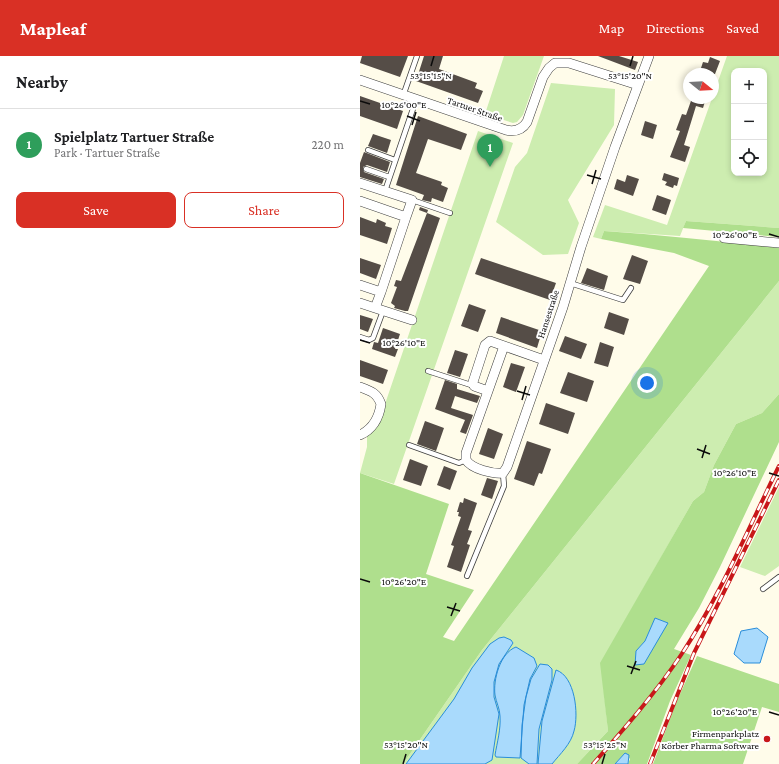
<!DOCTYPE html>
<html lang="en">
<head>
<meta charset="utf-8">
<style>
	:root { --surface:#fff; --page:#f2f2f2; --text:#202124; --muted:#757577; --line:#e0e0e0; --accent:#d93025 }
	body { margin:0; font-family:"Crimson Pro",serif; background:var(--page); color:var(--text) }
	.controls { position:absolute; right:12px; top:12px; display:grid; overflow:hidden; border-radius:8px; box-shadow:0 2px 6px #0003 }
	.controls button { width:36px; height:36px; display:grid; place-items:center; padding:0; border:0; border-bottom:1px solid var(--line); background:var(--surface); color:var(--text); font:20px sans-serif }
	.compass { position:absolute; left:323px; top:12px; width:36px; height:36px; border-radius:50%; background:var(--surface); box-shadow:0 2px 6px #0003; rotate:108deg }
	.you { position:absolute; left:287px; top:327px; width:14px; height:14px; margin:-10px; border:3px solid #fff; border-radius:50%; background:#1a73e8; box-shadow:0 0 0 6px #1a73e833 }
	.badge { display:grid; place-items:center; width:26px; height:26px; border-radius:50%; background:var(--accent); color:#fff; font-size:13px; font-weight:700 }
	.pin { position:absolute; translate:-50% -33px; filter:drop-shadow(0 1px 2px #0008) }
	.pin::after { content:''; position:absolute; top:21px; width:14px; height:12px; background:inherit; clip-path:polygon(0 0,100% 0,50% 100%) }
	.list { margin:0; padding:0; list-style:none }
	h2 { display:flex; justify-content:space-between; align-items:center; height:52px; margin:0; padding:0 16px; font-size:17px }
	h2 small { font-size:13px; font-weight:400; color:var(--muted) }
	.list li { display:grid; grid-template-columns:26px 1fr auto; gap:12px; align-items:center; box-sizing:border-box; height:72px; padding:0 16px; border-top:1px solid var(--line) }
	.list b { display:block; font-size:15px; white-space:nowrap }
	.list p { margin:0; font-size:13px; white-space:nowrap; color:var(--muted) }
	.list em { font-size:13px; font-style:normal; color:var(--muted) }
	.actions { display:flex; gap:8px; padding:12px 16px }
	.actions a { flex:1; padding:9px 0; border:1px solid var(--accent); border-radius:8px; text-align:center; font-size:14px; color:var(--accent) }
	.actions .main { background:var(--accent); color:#fff }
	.icon { flex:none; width:22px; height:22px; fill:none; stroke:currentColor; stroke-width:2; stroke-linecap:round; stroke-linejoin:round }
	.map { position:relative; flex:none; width:419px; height:708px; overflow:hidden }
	header { display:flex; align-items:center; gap:24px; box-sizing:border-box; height:56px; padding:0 20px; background:var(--accent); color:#fff }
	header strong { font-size:19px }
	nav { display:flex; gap:22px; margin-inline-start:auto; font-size:14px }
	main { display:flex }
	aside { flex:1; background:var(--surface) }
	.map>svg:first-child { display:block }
</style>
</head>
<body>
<header>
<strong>Mapleaf</strong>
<nav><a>Map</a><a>Directions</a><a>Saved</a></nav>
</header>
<main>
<aside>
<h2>Nearby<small></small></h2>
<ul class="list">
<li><span class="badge" style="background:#2e9e5b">1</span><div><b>Spielplatz Tartuer Straße</b><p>Park · Tartuer Straße</p></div><em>220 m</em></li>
</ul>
<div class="actions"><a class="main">Save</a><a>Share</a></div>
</aside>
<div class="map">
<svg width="419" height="708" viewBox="0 0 419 708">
	<rect width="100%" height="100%" fill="#fffcea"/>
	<!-- green -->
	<path fill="#cdedb0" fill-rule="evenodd" d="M144 0H184L163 59 157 66 153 67 125 58Z
		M367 0H419V172L326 165 320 180 244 175 241 183 233 181 245 149 307 169ZM374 15H404V117H374Z
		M191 27 255 33 254 69 208 144 219 167 208 198 183 199 136 166 155 111 167 97Z
		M118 75 153 87 34 428 0 417 7 391V380L24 351Z
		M419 225V338L402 357 376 368 354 409 344 436 333 445 241 607 248 675 217 708H43L122 594Z
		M419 431V510L405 520 380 511Z"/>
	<!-- forest -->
	<path fill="#afdf8d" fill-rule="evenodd" d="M326 165 419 172V181L323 172Z
		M244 175C302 179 360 185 419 192V225L122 594 43 708H0V417L89 448 66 518 114 534 83 581 94 585 349 210 314 197 241 183Z
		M419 338V386L360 511 339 552 314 593 331 599 310 645 287 708H268L270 703 265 697 255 708H217L248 675 240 607 333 445 344 436 354 409 376 368 402 357ZM295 563 276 609V595L285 585Z
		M337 600 419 628V656L402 651 383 708H293L316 647Z"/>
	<!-- water -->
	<path fill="#a9dafc" stroke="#298dda" d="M295 562 308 567 284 608 275 609 276 595 285 585Z
		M397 572 408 581 400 607H384L374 598 381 575Z
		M144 581 151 584 153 587 139 608 134 626V641L139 658 132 704 125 708H46L94 643 112 612 130 588 139 582Z
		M156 591 174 602 177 610 170 623 164 649 160 702 136 701 135 699C137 687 141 673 140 660 140 653 136 646 135 639 133 624 140 597 156 591Z
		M180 608 188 609 192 613V624L179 673 177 708H169L161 702 162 669 166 641 171 623Z
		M196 614C215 620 219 658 214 675 211 688 200 698 192 708H178L182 665Z
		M265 697 269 699 268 708H255Z"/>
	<!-- building -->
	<path fill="#554d47" d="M2 0H48L40 21 0 7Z
		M64 0H83L79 13 117 27 115 32 123 35 118 47 56 25Z
		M238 0H259L278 6 275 14Z
		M350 1 360 5 355 18H339L343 6 348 7Z
		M0 40 43 55 37 73 0 60Z
		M332 42H346L343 52 336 50 324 89 330 91 325 106 310 101 320 75 316 74 322 58 326 59Z
		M58 60 107 78 101 94 68 83 60 106 56 117 82 126 81 129 88 132 83 146 72 142 71 146 62 144 64 139 36 129Z
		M285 65 297 69 293 83 281 79Z
		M13 78 31 84 27 97 8 90Z
		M4 96 30 106 27 116 7 109 3 111 4 116 24 123 22 128 0 121V107Z
		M304 117 319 122 317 130 314 129 313 132 305 129 307 126 302 124Z
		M267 119 279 123 273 140 254 133 257 123 265 126Z
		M297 139 311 144 306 159 292 154Z
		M60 151 68 154 67 157 59 154Z
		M67 157 80 162 48 255H45L34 252 35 250 31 247 37 231 34 230 36 224 41 225Z
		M0 161 16 167 17 163 26 167 25 170 32 172 27 188 0 179Z
		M272 199 288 205 280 228 263 223Z
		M0 202 21 209 16 223 0 217Z
		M121 202 196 227 190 244 115 218Z
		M227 212 248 220 244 234 221 227Z
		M109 248 126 254 118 276 101 270Z
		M249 256 269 263 264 279 244 272Z
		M0 259 13 263 8 276 0 273Z
		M141 261 182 275 177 292 136 277Z
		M23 272 40 278 35 293H38L35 301 12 293 14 286 18 287Z
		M205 280 227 288 221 303 199 295Z
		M240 286 254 291 248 311 234 307Z
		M95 294 108 298 100 321 87 317Z
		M0 304 28 314 23 328 0 320Z
		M151 307 165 311 156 336 143 331Z
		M208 316 234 325 227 346 200 337Z
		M85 324 97 328V333L120 340 117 347 95 340 91 352 113 359 106 378 100 376 105 364 75 353Z
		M186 347 215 357 208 378 179 368Z
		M65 365 84 372 76 395 57 388Z
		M128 372 143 378 134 403 119 398Z
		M167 385 191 393 182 418 179 417 174 430 154 423Z
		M50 403 68 410 61 430 43 424Z
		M84 410 97 415 90 434 77 429Z
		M127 422 138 425 132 443 121 439Z
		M104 442 117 447 108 474 112 475 107 488 110 489 101 516 87 511 94 490 91 489 101 461 98 460 99 456H97L100 446 103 447Z"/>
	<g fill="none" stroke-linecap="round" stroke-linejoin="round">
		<defs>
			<path id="lane" d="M43 40 57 0
				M8 94 35 104
				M6 113 29 121
				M25 135 56 44
				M52 144 90 157
				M210 227 263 244 271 232
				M0 281 9 284 13 282 23 255
				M68 315 114 330
				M49 389 99 407 106 404
				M107 520 144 430 143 417
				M403 533 419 521"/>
			<path id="street" d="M0 24 146 74C155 76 162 74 167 66L183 21 189 12 195 7H209L278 29
				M0 127 52 144 46 161 0 145
				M364 182 419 187
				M0 229 21 236 15 252 0 247
				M21 236 46 161
				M15 252 52 264
				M144 290 106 397V404C112 413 132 418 143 417L147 411 203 251 221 191 255 91 289 0
				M0 331C11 335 17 337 21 348 19 362 13 373 0 379
				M128 335 114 330 113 326 125 289 130 285 184 304"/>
		</defs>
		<!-- lane casing -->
		<use href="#lane" stroke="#3e3e3e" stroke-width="6"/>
		<!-- street casing -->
		<use href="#street" stroke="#3e3e3e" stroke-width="10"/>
		<!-- lane -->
		<use href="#lane" stroke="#fff" stroke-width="4.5"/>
		<!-- street -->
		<use href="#street" stroke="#fff" stroke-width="9"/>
		<defs>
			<path id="rail" d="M233 708C264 673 295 638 321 599 360 540 388 473 419 410
				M290 708 334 597 419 424"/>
		</defs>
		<!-- rail casing -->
		<use href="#rail" stroke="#c81719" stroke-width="4"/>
		<!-- rail -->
		<use href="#rail" stroke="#fff" stroke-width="2.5" stroke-dasharray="8" stroke-linecap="butt"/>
	</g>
	<!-- ticks -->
	<path fill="none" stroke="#0b0b0b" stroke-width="1.5" d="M71 10 74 0M270 10 273 0M0 45 10 48M47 60 60 65M52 69 56 56M227 119 241 123M232 128 236 114M409 178 419 181M0 284 10 287M157 335 170 339M162 344 166 330M337 393 350 398M342 402 346 389M409 417 419 420M0 523 10 526M87 551 100 555M91 560 96 547M267 610 280 614M271 618 276 605M409 656 419 659M43 708 46 698M242 708 245 698"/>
	<!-- markers -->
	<circle fill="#c81719" stroke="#fff" stroke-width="1.5" cx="407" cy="683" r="4"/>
	<g text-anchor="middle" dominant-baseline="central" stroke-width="4" stroke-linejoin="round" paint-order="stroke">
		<!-- street labels -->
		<g font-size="10" fill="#0b0b0b" stroke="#fff">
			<text transform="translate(115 53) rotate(19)">Tartuer Straße</text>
			<text transform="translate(188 258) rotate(-72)">Hansestraße</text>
		</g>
		<!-- poi labels -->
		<g font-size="10" fill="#0b0b0b" stroke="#fff" text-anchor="end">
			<text x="399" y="677">Firmenparkplatz<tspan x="399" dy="12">Körber Pharma Software</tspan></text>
		</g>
	</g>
	<g font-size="10" text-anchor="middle" fill="#0b0b0b" stroke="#fff" stroke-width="4" stroke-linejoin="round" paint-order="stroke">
		<text x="71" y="23">53°15'15"N</text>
		<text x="270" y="23">53°15'20"N</text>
		<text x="44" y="52">10°26'00"E</text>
		<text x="375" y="182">10°26'00"E</text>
		<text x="44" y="290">10°26'10"E</text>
		<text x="375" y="420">10°26'10"E</text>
		<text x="44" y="529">10°26'20"E</text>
		<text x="375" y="659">10°26'20"E</text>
		<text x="46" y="692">53°15'20"N</text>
		<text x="245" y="692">53°15'25"N</text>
	</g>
</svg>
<div class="controls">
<button>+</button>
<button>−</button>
<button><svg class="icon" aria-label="locate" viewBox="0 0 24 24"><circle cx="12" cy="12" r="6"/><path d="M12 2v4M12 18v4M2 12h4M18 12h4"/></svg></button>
</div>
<svg class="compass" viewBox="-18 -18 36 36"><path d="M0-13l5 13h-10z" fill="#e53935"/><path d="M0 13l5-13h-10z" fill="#757577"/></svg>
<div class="you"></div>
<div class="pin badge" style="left:130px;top:111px;background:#2e9e5b">1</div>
</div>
</main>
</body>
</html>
